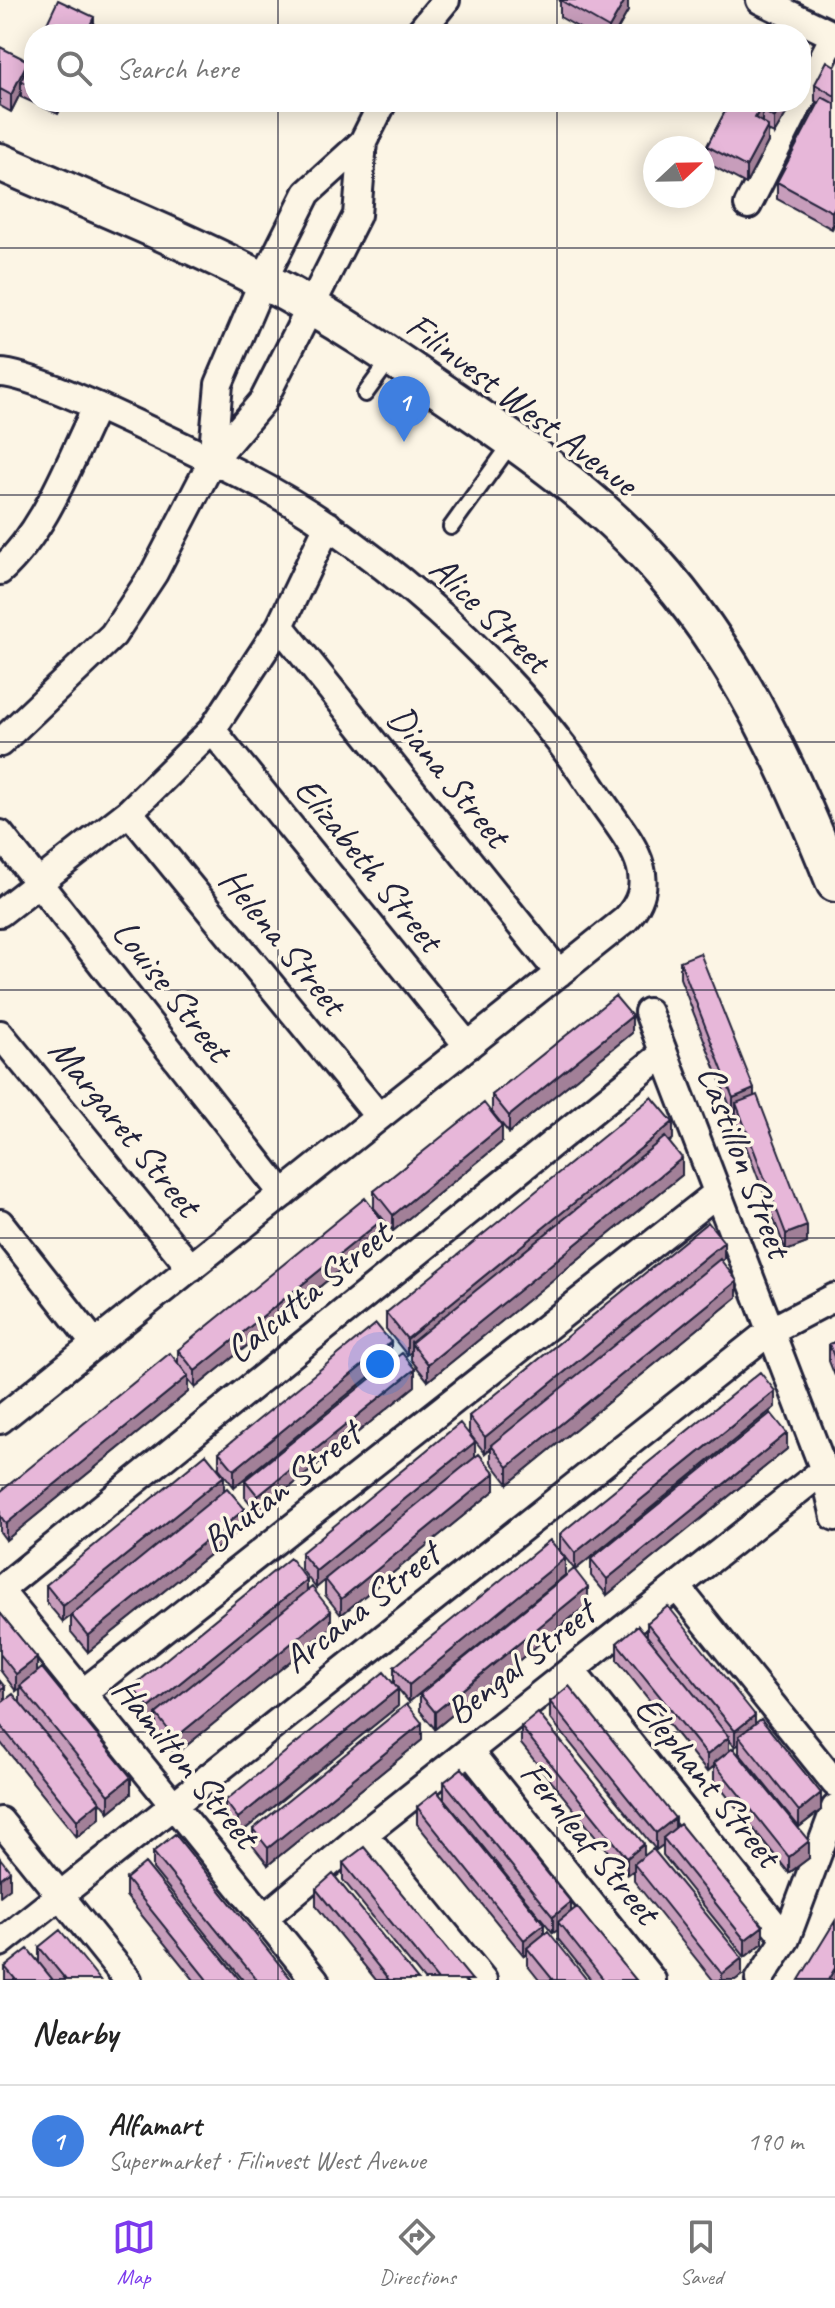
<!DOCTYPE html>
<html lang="en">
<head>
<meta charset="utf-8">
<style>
	:root { --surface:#fff; --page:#f2f2f2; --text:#222; --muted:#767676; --line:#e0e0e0; --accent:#7c3aed }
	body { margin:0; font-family:Caveat,sans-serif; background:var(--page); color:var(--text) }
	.compass { position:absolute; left:643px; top:136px; width:72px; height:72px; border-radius:50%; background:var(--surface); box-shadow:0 4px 20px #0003; rotate:68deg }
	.you { position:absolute; left:380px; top:1364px; width:28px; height:28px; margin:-20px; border:6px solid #fff; border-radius:50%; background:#1a73e8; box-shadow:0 0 0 12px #1a73e833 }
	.badge { display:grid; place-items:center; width:52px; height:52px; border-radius:50%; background:var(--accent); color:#fff; font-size:26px; font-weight:700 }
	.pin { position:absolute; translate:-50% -66px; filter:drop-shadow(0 2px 4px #0008) }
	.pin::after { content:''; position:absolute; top:42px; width:28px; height:24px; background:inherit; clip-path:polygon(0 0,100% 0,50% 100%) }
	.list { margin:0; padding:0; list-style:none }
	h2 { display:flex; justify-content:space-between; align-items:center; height:104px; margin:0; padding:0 32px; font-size:34px }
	h2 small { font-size:26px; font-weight:400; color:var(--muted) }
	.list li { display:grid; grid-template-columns:52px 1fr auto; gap:24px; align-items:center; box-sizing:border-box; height:112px; padding:0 32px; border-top:2px solid var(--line) }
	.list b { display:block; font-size:30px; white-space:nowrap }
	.list p { margin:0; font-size:26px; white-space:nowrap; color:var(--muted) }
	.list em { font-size:26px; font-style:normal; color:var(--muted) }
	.icon { flex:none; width:44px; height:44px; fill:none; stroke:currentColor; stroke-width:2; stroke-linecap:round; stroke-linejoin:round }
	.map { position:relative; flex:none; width:835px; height:1980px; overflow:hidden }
	.search { position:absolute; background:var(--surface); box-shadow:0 4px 20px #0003; left:24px; right:24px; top:24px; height:88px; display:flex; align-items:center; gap:20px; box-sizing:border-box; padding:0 28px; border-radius:32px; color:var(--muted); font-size:30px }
	.sheet { height:216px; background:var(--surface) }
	nav { display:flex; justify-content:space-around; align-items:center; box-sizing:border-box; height:112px; border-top:2px solid var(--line); background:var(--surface); font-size:22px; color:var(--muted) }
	nav a { display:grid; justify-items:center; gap:4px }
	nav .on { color:var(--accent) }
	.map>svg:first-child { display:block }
</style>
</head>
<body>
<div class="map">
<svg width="835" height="1980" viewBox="0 0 835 1980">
	<rect width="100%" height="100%" fill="#fcf5e5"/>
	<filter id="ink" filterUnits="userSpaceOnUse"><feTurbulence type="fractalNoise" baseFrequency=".0125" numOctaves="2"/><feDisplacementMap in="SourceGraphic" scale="16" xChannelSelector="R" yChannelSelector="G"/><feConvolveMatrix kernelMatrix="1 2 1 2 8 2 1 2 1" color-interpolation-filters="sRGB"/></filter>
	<g filter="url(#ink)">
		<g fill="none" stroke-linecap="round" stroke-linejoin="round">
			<defs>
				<path id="lane" d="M365 394 392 357
					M451 527 513 441"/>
				<path id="street" d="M760 0 835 36
					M418 34 446 0
					M801 101 835 34
					M748 205 800 102
					M0 373C26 373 109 411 136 424 201 455 269 485 328 526 434 599 529 690 600 799 626 838 666 877 625 920L0 1420
					M212 461 219 384 263 281 307 193 363 142 383 102
					M0 571C47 528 69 462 97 406
					M280 626 559 973
					M212 730 468 1046
					M0 743 113 635 154 573 212 461 263 401 357 215 363 142
					M129 812 379 1117
					M0 834 283 1194
					M0 913 129 812 212 730 280 626 328 525
					M648 1012 824 1470 835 1517
					M0 1034 191 1268
					M0 1223 95 1344
					M677 1587 835 1783
					M0 1590 663 1054
					M0 1591 315 1980
					M571 1670 786 1939
					M81 1694 717 1193
					M469 1751 652 1980
					M0 1821 128 1980
					M364 1834 483 1980
					M265 1917 364 1834 824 1470
					M0 1943 770 1331 835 1297
					M759 1980 786 1939 835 1808"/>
				<path id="secondary" d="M0 162C88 201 179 237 264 281 340 320 409 369 479 417 540 459 601 504 651 559 736 652 789 768 835 883"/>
			</defs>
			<!-- lane casing -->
			<use href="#lane" stroke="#22223b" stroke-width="20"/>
			<!-- street casing -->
			<use href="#street" stroke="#22223b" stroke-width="32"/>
			<!-- secondary casing -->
			<use href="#secondary" stroke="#22223b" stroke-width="42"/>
			<!-- lane -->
			<use href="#lane" stroke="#fcf5e5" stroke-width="14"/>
			<!-- street -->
			<use href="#street" stroke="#fcf5e5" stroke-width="26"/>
			<!-- secondary -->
			<use href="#secondary" stroke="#fcf5e5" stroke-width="36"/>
		</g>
		<!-- wall -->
		<path fill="#c79dbb" stroke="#22223b" stroke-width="2" d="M560 0H628V11L615 34H590L560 17Z
			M0 47 28 65 34 53V102H63L58 114 21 97V92L11 112 0 106Z
			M835 66V222L832 229 777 199V182L819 103 815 101V84Z
			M730 102H786V114L774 134 768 131V142L746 184 707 163V146Z
			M680 961 754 1096 807 1243 786 1251 736 1120V1113L733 1114 680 978Z
			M632 1033 509 1133 492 1112V1095Z
			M673 1139 669 1142 682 1175 428 1381 411 1360V1352L407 1355 386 1329V1313Z
			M502 1142 393 1231 374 1208V1191Z
			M382 1236 195 1388 188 1380V1392L6 1540 0 1532V1492L178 1362V1350Z
			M724 1259 721 1261 737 1297 508 1484 491 1462V1448L485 1453 469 1433V1416Z
			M835 1342V1376L829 1361V1344Z
			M391 1359 234 1487 219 1468V1452Z
			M415 1386 258 1513 245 1497V1480Z
			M775 1407 575 1570 560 1551V1534Z
			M787 1449 607 1595 591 1576V1559Z
			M475 1457 495 1490 341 1615 325 1595V1580L316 1588 301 1569V1553Z
			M224 1491 245 1526 88 1652 71 1632V1616L63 1622 46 1602V1585Z
			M565 1575 409 1702 394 1684V1667Z
			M307 1591 331 1628 175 1755 156 1731V1720L149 1724 132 1703V1687Z
			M588 1604 435 1729 420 1711V1694Z
			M0 1613 37 1673 131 1794 109 1812 100 1801V1818L77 1837 0 1742V1681L5 1700 20 1702V1688L16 1691 0 1670Z
			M647 1623 755 1724 821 1810 799 1827 739 1753V1744L735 1747 729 1740V1751L809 1858 789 1873 714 1780V1766L707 1772 617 1660V1643L647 1636Z
			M550 1702 675 1828 763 1943 745 1957 663 1855V1845L656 1850 550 1718Z
			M398 1706 238 1835 225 1818V1801Z
			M521 1727 644 1856 742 1975 735 1980H713L634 1881V1870L627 1875 521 1744Z
			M422 1740 268 1865 253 1846V1829Z
			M444 1782 571 1911 636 1980H591L558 1939V1930L553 1933 444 1799Z
			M417 1807 544 1934 587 1980H539L527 1965V1954L524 1956 417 1824Z
			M153 1852 292 1980H243L153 1869Z
			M343 1863 472 1980H424L343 1880Z
			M126 1879 240 1980H194L126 1896Z
			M316 1889 418 1980H376L316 1906Z
			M39 1947 100 1980H5V1967L39 1962Z"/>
		<!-- shaded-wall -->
		<path fill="#a28098" stroke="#22223b" stroke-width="2" d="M625 0H628V11L615 34H609V28Z
			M94 17V34H86Z
			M28 61V78L21 81V92L11 112V95Z
			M58 102H63L58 114Z
			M764 102H773L762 110V123L755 118Z
			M784 102H786V114L774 134V118Z
			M768 126V142L746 184V167Z
			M835 206V222L832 229V212Z
			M632 1016V1033L509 1133V1116Z
			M754 1089V1106L736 1103V1113L733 1114V1098Z
			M673 1122V1139L415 1349 411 1343V1352L407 1355V1339Z
			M502 1126V1142L393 1231V1215Z
			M682 1158V1175L428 1381V1364Z
			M382 1220V1236L195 1388V1371Z
			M807 1226V1243L786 1251V1234Z
			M724 1242V1259L492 1447 491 1445V1448L485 1453V1437Z
			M737 1281V1297L508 1484V1467Z
			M391 1342V1359L234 1487V1470Z
			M415 1369V1386L258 1513V1496Z
			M188 1376V1392L6 1540V1524Z
			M775 1391V1407L575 1570V1553Z
			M787 1433V1449L607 1595V1579Z
			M475 1442V1458L316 1588V1571Z
			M495 1473V1490L341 1615V1599Z
			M224 1476V1492L63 1622V1606Z
			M245 1509V1526L88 1652V1636Z
			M565 1558V1575L409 1702V1685Z
			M307 1580V1596L156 1714V1720L149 1724V1708Z
			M588 1587V1604L435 1729V1712Z
			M331 1611V1628L175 1755V1738Z
			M37 1658V1675L16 1691V1674Z
			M5 1687V1704L0 1708V1691Z
			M398 1689V1706L238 1835V1818Z
			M755 1715V1731L739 1736V1744L735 1747V1731Z
			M422 1723V1740L268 1865V1848Z
			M729 1737V1754L714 1763V1766L707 1772V1755Z
			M131 1777V1794L109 1812V1795Z
			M821 1793V1810L799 1827V1811Z
			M100 1801V1818L77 1837V1820Z
			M675 1818V1835L663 1838V1845L656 1850V1833Z
			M809 1841V1858L789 1873V1857Z
			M644 1844V1861L634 1864V1870L627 1875V1858Z
			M10 1871V1888L0 1896V1879Z
			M571 1902V1919L558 1922V1930L553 1933V1917Z
			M544 1924V1940L527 1948V1954L524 1956V1940Z
			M763 1926V1943L745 1957V1940Z
			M742 1958V1975L735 1980H722V1974Z
			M835 1968V1980H828Z"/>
		<!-- building -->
		<path fill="#e7b7d9" stroke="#22223b" stroke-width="2" d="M58 0 94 17 86 34H42Z
			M560 0H625L609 28Z
			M0 47 28 61 11 95 0 89Z
			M34 53V87L21 81Z
			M827 61 835 66V96L815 84Z
			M822 97 835 104V206L832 212 777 182Z
			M730 102H764L755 118 768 126 746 167 707 146Z
			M767 102H784L774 118 762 110Z
			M700 953 754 1089 733 1098 680 961Z
			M615 996 632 1016 509 1116 492 1095Z
			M757 1095 807 1226 786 1234 736 1103Z
			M652 1097 673 1122 407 1339 386 1313Z
			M484 1103 502 1126 393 1215 374 1191Z
			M665 1137 682 1158 428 1364 411 1343Z
			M365 1198 382 1220 195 1371 178 1350Z
			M708 1222 724 1242 485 1437 469 1416Z
			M720 1259 737 1281 508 1467 491 1445Z
			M376 1324 391 1342 234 1470 219 1452Z
			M835 1342V1359L829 1344Z
			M170 1353 188 1376 6 1524 0 1515V1492Z
			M402 1353 415 1369 258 1496 245 1480Z
			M760 1372 775 1391 575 1553 560 1534Z
			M771 1413 787 1433 607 1579 591 1559Z
			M460 1423 475 1442 316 1571 301 1553Z
			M206 1454 224 1476 63 1606 46 1585Z
			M479 1454 495 1473 341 1599 325 1579Z
			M227 1488 245 1509 88 1636 71 1615Z
			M550 1540 565 1558 409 1685 394 1667Z
			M290 1558 307 1580 149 1708 132 1687Z
			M574 1569 588 1587 435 1712 420 1694Z
			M312 1587 331 1611 175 1738 156 1714Z
			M668 1606 755 1715 735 1731 647 1623Z
			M0 1613 37 1658 16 1674 0 1654Z
			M638 1625 729 1737 707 1755 617 1643Z
			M42 1668 131 1777 109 1795 20 1686Z
			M384 1672 398 1689 238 1818 225 1801Z
			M0 1681 5 1687 0 1691Z
			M569 1686 675 1818 656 1833 550 1702Z
			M13 1694 100 1801 77 1820 0 1725V1704Z
			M407 1704 422 1723 268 1848 253 1829Z
			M538 1713 644 1844 627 1858 521 1727Z
			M761 1719 821 1793 799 1811 739 1736Z
			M733 1748 809 1841 789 1857 714 1763Z
			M462 1768 571 1902 553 1917 444 1782Z
			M437 1791 544 1924 524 1940 417 1807Z
			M680 1824 763 1926 745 1940 663 1838Z
			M175 1834 292 1980H257L153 1852Z
			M364 1847 472 1980H438L343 1863Z
			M653 1849 742 1958 722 1974 634 1864Z
			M0 1858 10 1871 0 1879Z
			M145 1863 240 1980H207L126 1879Z
			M333 1874 418 1980H389L316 1889Z
			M577 1907 636 1980H604L558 1922Z
			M835 1921V1968L828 1980H799Z
			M60 1930 100 1980H66L39 1947Z
			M548 1931 587 1980H553L527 1948Z
			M28 1949 53 1980H16L5 1967Z"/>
	</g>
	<!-- grid -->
	<path fill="none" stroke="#22223b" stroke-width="2" stroke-opacity="0.55" d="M278 0V34M557 0V34M278 102V1980M557 102V1980M0 248H835M0 495H835M0 742H835M0 990H835M0 1238H835M0 1485H835M0 1732H835"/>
	<g text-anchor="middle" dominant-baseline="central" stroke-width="7" stroke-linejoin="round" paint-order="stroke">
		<!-- street labels -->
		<g font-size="38" fill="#22223b" stroke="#fcf5e5">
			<text transform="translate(522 404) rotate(37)">Filinvest West Avenue</text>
			<text transform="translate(490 614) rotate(44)">Alice Street</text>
			<text transform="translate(449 776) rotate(51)">Diana Street</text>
			<text transform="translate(369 864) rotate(51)">Elizabeth Street</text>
			<text transform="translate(283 941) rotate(51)">Helena Street</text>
			<text transform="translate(172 990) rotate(52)">Louise Street</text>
			<text transform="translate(125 1127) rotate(51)">Margaret Street</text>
			<text transform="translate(745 1161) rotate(69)">Castillon Street</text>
			<text transform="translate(308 1292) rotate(-39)">Calcutta Street</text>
			<text transform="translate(281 1487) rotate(-38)">Bhutan Street</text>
			<text transform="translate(361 1607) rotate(-38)">Arcana Street</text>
			<text transform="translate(520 1662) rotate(-38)">Bengal Street</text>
			<text transform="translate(186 1762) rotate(51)">Hamilton Street</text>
			<text transform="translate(708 1781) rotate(51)">Elephant Street</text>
			<text transform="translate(590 1842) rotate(51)">Fernleaf Street</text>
		</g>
	</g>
</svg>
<svg class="compass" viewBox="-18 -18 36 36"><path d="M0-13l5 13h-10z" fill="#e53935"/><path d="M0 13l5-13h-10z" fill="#767676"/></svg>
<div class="you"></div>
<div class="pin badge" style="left:404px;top:442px;background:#3f7fe0">1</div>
<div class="search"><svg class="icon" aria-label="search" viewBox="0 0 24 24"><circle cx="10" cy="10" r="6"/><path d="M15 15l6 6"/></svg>Search here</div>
</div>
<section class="sheet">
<h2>Nearby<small></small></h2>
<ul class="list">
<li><span class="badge" style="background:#3f7fe0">1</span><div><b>Alfamart</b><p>Supermarket · Filinvest West Avenue</p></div><em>190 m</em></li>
</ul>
</section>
<nav>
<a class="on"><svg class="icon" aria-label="map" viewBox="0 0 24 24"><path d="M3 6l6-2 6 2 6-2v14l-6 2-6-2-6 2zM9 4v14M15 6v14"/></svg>Map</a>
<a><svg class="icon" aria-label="directions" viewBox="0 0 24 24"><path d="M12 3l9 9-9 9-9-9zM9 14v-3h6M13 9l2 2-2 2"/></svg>Directions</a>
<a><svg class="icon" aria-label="saved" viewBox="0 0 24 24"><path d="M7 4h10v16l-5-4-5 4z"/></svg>Saved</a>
</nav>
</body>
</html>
